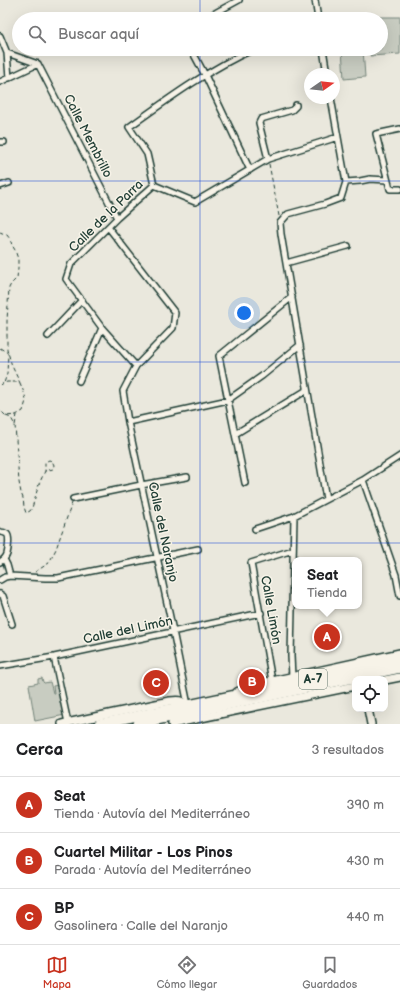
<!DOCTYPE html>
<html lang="es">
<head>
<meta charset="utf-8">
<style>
	:root { --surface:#fff; --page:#f2f2f2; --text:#202124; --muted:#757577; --line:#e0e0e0; --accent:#c8321e }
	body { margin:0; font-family:"Balsamiq Sans",sans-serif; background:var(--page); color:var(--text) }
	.controls { position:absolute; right:12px; bottom:12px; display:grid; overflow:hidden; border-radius:8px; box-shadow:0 4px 16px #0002 }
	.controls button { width:36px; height:36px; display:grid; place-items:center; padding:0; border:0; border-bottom:1px solid var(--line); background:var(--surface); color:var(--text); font:20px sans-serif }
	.compass { position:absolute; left:304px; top:68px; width:36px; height:36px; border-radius:50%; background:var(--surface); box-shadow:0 4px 16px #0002; rotate:76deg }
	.you { position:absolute; left:244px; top:313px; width:14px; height:14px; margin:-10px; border:3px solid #fff; border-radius:50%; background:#1a73e8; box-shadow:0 0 0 6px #1a73e833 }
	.badge { display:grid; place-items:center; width:26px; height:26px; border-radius:50%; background:var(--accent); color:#fff; font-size:13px; font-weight:700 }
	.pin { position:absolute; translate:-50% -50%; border:2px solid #fff; box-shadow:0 1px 4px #0006 }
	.popup { position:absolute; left:292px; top:557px; width:70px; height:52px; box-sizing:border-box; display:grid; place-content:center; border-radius:8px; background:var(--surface); filter:drop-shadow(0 1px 3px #0005); font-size:13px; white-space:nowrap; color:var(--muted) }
	.popup b { font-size:15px; color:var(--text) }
	.popup::after { content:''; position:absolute; left:50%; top:100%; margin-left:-8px; border:8px solid transparent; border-top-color:var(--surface) }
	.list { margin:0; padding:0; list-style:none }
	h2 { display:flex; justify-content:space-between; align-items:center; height:52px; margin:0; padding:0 16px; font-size:17px }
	h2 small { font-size:13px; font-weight:400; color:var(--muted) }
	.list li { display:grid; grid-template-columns:26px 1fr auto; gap:12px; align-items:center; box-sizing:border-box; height:56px; padding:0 16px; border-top:1px solid var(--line) }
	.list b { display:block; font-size:15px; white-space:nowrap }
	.list p { margin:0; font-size:13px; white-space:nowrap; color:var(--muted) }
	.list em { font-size:13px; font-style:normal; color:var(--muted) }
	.icon { flex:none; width:22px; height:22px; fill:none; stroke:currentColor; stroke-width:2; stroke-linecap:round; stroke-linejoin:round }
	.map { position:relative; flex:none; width:400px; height:724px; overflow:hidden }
	.search { position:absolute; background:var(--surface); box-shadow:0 4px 16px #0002; left:12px; right:12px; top:12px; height:44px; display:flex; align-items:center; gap:10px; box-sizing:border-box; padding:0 14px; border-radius:22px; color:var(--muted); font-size:15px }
	.sheet { height:220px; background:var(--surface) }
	nav { display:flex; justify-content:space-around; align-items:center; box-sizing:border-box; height:56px; border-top:1px solid var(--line); background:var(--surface); font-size:11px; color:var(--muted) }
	nav a { display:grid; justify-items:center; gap:2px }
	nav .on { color:var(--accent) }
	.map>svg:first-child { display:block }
</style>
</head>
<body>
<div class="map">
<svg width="400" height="724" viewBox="0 0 400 724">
	<rect width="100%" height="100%" fill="#eae8dd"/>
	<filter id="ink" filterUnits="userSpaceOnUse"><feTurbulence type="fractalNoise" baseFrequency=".025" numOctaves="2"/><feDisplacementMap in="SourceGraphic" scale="8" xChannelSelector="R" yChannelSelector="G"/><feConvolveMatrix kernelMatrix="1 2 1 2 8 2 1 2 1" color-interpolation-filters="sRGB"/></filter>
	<g filter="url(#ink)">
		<!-- green -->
		<path fill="#c8ccc1" stroke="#74847a" d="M368 17H400V54L370 56V49H381V19H368Z
			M342 49H363L365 77 344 79Z
			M42 678 43 682 44 683 50 682 53 693H54L53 686 59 685 65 715 35 721 29 685 38 683V679Z"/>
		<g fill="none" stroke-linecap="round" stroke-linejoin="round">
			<defs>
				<path id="street" d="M315 0 318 19
					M204 19 239 0
					M0 36 7 53 9 78
					M191 49 205 75 250 170
					M323 49 327 74
					M7 53 38 64
					M38 64 117 218
					M0 82 38 64
					M400 129 376 134 390 189H400
					M0 142H4
					M268 159 259 123 261 119 292 110 296 106V105
					M346 182 360 181 370 179 387 180
					M154 185 147 154 129 127C168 99 209 69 254 49
					M0 186 9 183
					M108 227 175 313 173 328 136 366 123 391 128 422 173 631 188 705
					M286 263 348 246
					M48 336 82 300
					M136 366 102 328 66 279 71 264 117 218 154 185 195 202 268 159 338 137
					M79 381 102 328
					M128 422 228 400 262 376 300 345
					M235 434 307 390
					M363 480 396 575 400 596
					M245 483 219 356 292 297
					M73 499 141 485 187 477
					M326 499 281 234 280 223 288 214 325 204 341 198 346 182 331 98
					M255 529 294 516 363 480 400 456
					M0 532C3 532 4 532 7 534 10 537 8 550 7 554 6 558 3 560 0 562
					M4 559 7 565 10 576
					M0 580 5 577 10 576 45 578H58L198 549
					M0 594 3 596 12 624
					M54 657 68 723
					M0 666 54 657 261 613
					M292 677 291 656 294 516
					M272 681 251 563 293 550"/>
				<path id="secondary" d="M385 680 400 677
					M237 692 247 687 272 681 400 653
					M368 709 371 724
					M62 724 170 701C178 700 182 700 188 705
					M172 724 355 686"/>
				<path id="highway" d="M99 724 400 660
					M138 724 400 668"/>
			</defs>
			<!-- street casing -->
			<use href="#street" stroke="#1f3d34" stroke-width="8"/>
			<!-- secondary casing -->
			<use href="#secondary" stroke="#1f3d34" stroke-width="10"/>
			<!-- highway casing -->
			<use href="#highway" stroke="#1f3d34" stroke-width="12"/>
			<!-- path -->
			<path stroke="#1f3d34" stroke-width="1" stroke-dasharray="4 3" stroke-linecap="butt" d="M269 164 279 216
				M0 232 7 235 10 239 12 245 15 250 18 259V269L17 278 11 284 9 288 7 321V349L12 366 20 383
				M0 348 8 353 7 374 4 383
				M0 386 2 384 7 382H17L20 383 25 395 26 401 23 411 16 415 6 416 0 410
				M6 416 11 418 15 425 19 482 21 493 23 498 24 507 26 513 30 511 32 508 39 484 45 471 53 469 54 465 52 461 49 460 45 462V471
				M15 425 17 415
				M35 572 49 563 56 549 72 503"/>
			<!-- street -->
			<use href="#street" stroke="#f7f3e8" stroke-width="5"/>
			<!-- secondary -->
			<use href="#secondary" stroke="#f7f3e8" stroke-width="7"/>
			<!-- highway -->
			<use href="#highway" stroke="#f7f3e8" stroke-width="9"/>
		</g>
	</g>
	<!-- grid -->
	<path fill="none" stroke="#1d4ed8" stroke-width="1" stroke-opacity="0.55" d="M200 0V19M200 49V724M0 181H400M0 362H400M0 543H400"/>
	<g text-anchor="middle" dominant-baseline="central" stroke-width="3" stroke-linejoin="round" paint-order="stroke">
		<!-- shield labels -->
		<rect fill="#f7f3e8" stroke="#60746a" stroke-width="1" x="299" y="669" width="28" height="20" rx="3"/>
		<g font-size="12" font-weight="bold" fill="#1f3d34">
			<text x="313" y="679">A-7</text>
		</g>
		<!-- street labels -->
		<g font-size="13" fill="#1f3d34" stroke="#f7f3e8">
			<text transform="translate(88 136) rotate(63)">Calle Membrillo</text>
			<text transform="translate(106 216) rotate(-44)">Calle de la Parra</text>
			<text transform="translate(163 532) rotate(78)">Calle del Naranjo</text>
			<text transform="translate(271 610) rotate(80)">Calle Limón</text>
			<text transform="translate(128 630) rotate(-12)">Calle del Limón</text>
		</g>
	</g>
</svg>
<div class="controls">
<button><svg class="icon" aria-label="locate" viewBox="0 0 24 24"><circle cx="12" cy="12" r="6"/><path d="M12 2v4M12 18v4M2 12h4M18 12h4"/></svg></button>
</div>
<svg class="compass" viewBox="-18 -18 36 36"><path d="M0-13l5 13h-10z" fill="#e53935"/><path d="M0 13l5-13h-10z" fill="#757577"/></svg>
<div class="you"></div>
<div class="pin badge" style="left:327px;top:637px">A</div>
<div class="popup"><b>Seat</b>Tienda</div>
<div class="pin badge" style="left:252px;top:682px">B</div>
<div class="pin badge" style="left:156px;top:683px">C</div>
<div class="search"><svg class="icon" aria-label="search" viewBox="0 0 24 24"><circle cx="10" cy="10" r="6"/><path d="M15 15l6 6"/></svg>Buscar aquí</div>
</div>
<section class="sheet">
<h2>Cerca<small>3 resultados</small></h2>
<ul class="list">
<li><span class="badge">A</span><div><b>Seat</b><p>Tienda · Autovía del Mediterráneo</p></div><em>390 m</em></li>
<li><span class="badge">B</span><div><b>Cuartel Militar - Los Pinos</b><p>Parada · Autovía del Mediterráneo</p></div><em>430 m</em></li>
<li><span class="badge">C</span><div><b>BP</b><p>Gasolinera · Calle del Naranjo</p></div><em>440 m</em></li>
</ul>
</section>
<nav>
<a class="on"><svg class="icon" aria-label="map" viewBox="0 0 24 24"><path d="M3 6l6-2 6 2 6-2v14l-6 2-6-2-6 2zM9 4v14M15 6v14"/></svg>Mapa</a>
<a><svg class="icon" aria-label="directions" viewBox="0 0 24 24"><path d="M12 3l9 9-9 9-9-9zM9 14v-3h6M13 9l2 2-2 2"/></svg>Cómo llegar</a>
<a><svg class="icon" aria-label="saved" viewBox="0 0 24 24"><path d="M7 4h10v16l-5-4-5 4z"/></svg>Guardados</a>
</nav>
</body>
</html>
